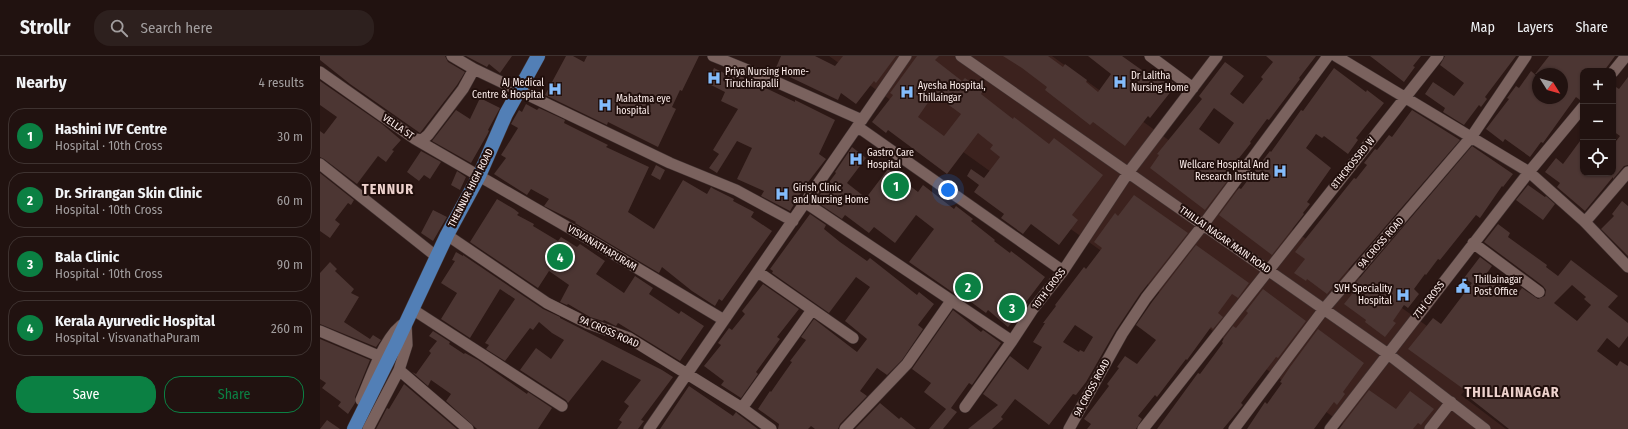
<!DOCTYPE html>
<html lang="en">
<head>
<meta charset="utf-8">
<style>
	:root { --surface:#211210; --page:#2d201e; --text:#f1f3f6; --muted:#a29e9f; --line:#3e3230; --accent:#0b8043 }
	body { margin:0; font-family:"Fira Sans Condensed",sans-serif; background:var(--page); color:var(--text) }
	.controls { position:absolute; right:12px; top:12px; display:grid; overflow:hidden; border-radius:8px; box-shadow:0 1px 3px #0004 }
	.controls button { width:36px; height:36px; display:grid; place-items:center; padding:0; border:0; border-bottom:1px solid var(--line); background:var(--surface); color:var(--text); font:20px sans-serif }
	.compass { position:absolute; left:1212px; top:12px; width:36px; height:36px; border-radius:50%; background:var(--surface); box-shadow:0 1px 3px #0004; rotate:127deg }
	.you { position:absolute; left:628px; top:134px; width:14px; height:14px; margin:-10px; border:3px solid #fff; border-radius:50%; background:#1a73e8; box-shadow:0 0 0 6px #1a73e833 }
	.badge { display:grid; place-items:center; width:26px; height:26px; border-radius:50%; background:var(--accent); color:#fff; font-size:13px; font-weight:700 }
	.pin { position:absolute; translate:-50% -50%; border:2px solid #fff; box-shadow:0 1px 4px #0006 }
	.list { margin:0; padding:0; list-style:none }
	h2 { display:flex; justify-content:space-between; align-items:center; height:52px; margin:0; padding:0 16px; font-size:17px }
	h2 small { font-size:13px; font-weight:400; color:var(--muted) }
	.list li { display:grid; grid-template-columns:26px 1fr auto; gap:12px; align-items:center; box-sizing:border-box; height:56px; margin:0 8px 8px; padding:0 8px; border:1px solid var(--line); border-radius:16px }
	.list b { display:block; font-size:15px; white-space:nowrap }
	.list p { margin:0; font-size:13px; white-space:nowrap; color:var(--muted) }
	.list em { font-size:13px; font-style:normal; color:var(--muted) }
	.actions { display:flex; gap:8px; padding:12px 16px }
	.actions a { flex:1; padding:9px 0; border:1px solid var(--accent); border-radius:16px; text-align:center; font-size:14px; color:var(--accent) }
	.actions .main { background:var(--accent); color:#fff }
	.icon { flex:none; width:22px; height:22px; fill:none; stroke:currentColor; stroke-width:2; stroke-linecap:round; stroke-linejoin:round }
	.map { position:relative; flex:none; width:1308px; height:373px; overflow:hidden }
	header { display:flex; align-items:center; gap:24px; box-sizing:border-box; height:56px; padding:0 20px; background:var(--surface); border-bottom:1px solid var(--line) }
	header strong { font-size:19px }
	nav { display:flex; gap:22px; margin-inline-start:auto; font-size:14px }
	.search { width:280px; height:36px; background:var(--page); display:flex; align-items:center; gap:10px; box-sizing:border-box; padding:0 14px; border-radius:16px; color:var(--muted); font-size:15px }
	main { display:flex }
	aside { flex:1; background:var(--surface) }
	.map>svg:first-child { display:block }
</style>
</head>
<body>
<header>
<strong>Strollr</strong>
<div class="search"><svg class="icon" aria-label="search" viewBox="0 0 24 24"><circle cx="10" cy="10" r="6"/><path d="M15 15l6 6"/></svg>Search here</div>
<nav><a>Map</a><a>Layers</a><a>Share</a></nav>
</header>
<main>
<aside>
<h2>Nearby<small>4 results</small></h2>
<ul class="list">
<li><span class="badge">1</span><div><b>Hashini IVF Centre</b><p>Hospital · 10th Cross</p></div><em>30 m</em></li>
<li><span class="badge">2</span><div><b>Dr. Srirangan Skin Clinic</b><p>Hospital · 10th Cross</p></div><em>60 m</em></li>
<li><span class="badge">3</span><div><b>Bala Clinic</b><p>Hospital · 10th Cross</p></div><em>90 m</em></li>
<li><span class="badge">4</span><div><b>Kerala Ayurvedic Hospital</b><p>Hospital · VisvanathaPuram</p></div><em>260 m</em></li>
</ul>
<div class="actions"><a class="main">Save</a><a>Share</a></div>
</aside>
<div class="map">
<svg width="1308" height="373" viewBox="0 0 1308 373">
	<rect width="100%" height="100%" fill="#2c1815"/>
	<!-- built -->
	<path fill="#3c221e" d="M509 0H732L1164 311 1141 339 1186 373H1030Z"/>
	<!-- building -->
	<path fill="#4c3633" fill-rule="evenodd" d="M0 0H125L128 6 145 16 137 29 100 77 30 28 0 4Z
		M146 0H192L180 17 169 8 167 11Z
		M246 0H253L264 6 267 0H379L362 35 360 34 352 51 356 53 338 91 288 66 287 69 225 39Z
		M461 0H495L515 10 523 0H576L556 27 554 25 536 48 521 37 518 44 455 14Z
		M597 0H619L615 4 642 25 645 22 663 35 661 38 693 63 694 61 729 88 734 82 783 119 752 159 758 164 739 189 711 168 703 178 681 162 684 158 654 136 659 129 647 120 651 113 664 122 680 101 670 93 673 89 658 77 627 118 568 74 566 77 552 66 573 39 570 37ZM614 38 641 58 624 80 598 61Z
		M683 0H728L743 11 745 8 767 24 766 26 778 36 791 18 768 0H802L833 22 838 15 856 29 830 62 828 60 805 90 773 66 770 69 725 34 727 31 702 12Z
		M946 0H996L979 22 980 23 949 64 947 63 930 86 931 87 904 121 908 124 885 154 830 112 839 99 837 98 882 43 879 40 905 6 924 20 910 38 923 48 943 23 941 21 953 6ZM894 52 914 67 899 88 879 73Z
		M1050 0H1101L1093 10 1095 11 1084 26Z
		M1125 0H1196L1165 41 1167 43 1161 51 1159 49 1144 69 1123 56 1125 52 1105 38 1113 26 1134 40 1144 27 1120 9Z
		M1229 0H1295L1284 15H1263V39L1260 44 1256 41 1223 87 1221 86 1210 101 1185 83 1183 86 1166 73 1189 43 1187 42 1196 30 1199 32 1211 15 1218 21V42H1242V18H1215Z
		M394 12 412 21 414 17 475 46V44L515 64 499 98 506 103 485 130 470 155 441 140 444 135 417 123 432 92 417 85 397 117 389 112 399 98 393 94 418 53 401 45 405 36 387 27Z
		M1014 12 1046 36 1047 34 1064 47 1036 82 1038 84 1028 98 1004 80 1002 82 996 78 986 92 1011 112 987 146 990 148 983 157 984 158 952 199 899 159 919 132 921 133 950 95 951 96 981 54 983 55Z
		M1308 21V109L1304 110 1293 123V121L1265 155 1237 131 1240 127 1225 116 1236 102 1243 108 1263 81V117H1293V89L1300 80 1293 75V29L1299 33Z
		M0 25 62 68 81 84 72 94 74 95 66 106 58 100 37 128 4 103 0 101V75L4 78 17 61 0 49Z
		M160 42 180 52 168 74 169 75 167 79 151 107 112 85 136 54 150 63Z
		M206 48 217 54 219 52 245 64 244 67 288 89 286 91 329 111 308 156 334 173 363 124 387 138 391 131 394 133 414 143 413 145 434 156 431 161 452 175 402 245 399 243 395 250 372 235 342 211 339 217 255 167 256 166 224 150 229 143 211 133 207 139 174 118 186 102 181 99 198 72 191 68 199 54 202 56Z
		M1092 54 1140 84 1007 238 987 223 986 225 974 217 985 203 975 196 1034 122 1036 123 1047 109 1044 107 1055 93 1057 94 1069 79 1072 81Z
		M1152 90 1193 118 1183 131 1182 130 1160 162 1156 159 1120 204 1118 203 1106 219 1105 218 1094 233 1099 238 1088 252 1084 249 1073 265 1076 267 1065 281 1045 266 1046 264 1024 248 1036 233 1032 231Z
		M532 91 546 102 527 127 546 142 568 113 598 136 603 129 634 153 636 150 653 163 651 165 675 184 674 185 690 197 691 195 725 221 706 246 708 248 688 271 668 254 666 257 647 243 645 245 589 206 614 173 596 159 575 187 554 171 549 177 525 159 522 163 495 145 516 117 515 116Z
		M101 95 121 106 110 123 104 119 99 125 87 116Z
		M336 109 345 114 340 124 331 119Z
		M137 115 146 121 140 134 131 129Z
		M0 117 34 144 31 149 28 147 15 164 20 168 10 182 0 175Z
		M1208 129 1225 141 1226 140 1235 148 1223 164 1196 144Z
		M814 139 868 177 820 238 796 274 766 326 756 339 753 338 729 369 695 343 681 361 683 363 672 373H648L678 349 663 338 690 300 708 314 722 291 713 286 725 267H723L736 250 735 249 764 211 766 213 782 192 774 186 795 157 798 160ZM755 269 773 281 764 296 760 294 759 296 743 286Z
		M177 143 194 153 199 157 197 159 214 168 213 170 238 185 241 181 257 191 260 188 285 205 276 218 304 237 315 220 333 232 329 238 359 258 361 255 384 270 360 305 298 267 296 270 284 264 283 265 270 261 248 248 247 249 240 246 249 229 229 215 218 232 150 186Z
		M1302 145 1308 150V200L1281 173 1294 160 1292 158Z
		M113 154 127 161 113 185 101 177Z
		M490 158 506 169 504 173 520 186 547 205 550 202 597 239 599 236 614 248 598 269 603 273 582 304 567 319 557 312 540 335 547 340 520 368 518 373H495L491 370 488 373H458L459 368 438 353 450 335 451 336 460 323 472 306 470 305 486 284 481 281 494 263 537 296 547 283 525 265 550 231 536 221 509 257 452 217 453 215 450 213Z
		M1178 168 1190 177 1188 181 1227 209 1226 211 1238 220 1251 204 1298 240 1288 251 1308 267V280L1299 292 1287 282 1277 295 1297 310 1300 305 1308 310V373H1189L1147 340 1149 337 1088 293 1113 262 1121 268 1152 227 1144 222 1160 201 1172 210 1167 217 1196 240 1202 232 1218 243 1225 240 1226 234 1223 230 1164 186ZM1252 229 1266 241 1264 243 1271 249 1257 265 1234 247Z
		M876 189 929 227 918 242 912 238 898 257 903 261 893 273 891 271 867 304 866 303 837 341 835 339 818 360 822 363 816 373H767L771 368 764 363 789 330 787 328 799 312 797 311 805 300 817 308 836 284 816 269 832 246Z
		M136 196 143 200V199L223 253 240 261V262L342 314 353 321 321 364 324 365 318 373H297L302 366 299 364 309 350 304 346 321 324 282 304 248 347 246 344 200 314 216 292 231 303 244 284 232 277 219 266 213 274 210 272 185 305 166 293 169 289 165 287 195 243 180 233 150 282 121 263 137 237 121 227 135 205 132 204Z
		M10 206 17 213 15 215 34 233 31 237 39 241 24 266 50 283 53 279 61 284 56 291 0 268V217Z
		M443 228 479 253 457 281 460 283 436 316 438 318 421 342 401 329 404 325 384 310 401 289 398 287 409 272 412 274 425 258 422 255Z
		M943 233 986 265 958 302 956 301 921 347 923 349 903 373H837L878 317 880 318 903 287 902 286 904 282 913 270 916 272 928 257 926 255Z
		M633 254 661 276 663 274 681 287 652 329 649 327 631 352 637 356 623 373H609L626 353 604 336 611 327 592 313Z
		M998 273 1044 307 1023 336 1025 338 1017 349 1014 346 994 373H927L945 346 947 348 962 327 960 326 970 311Z
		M113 275 130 286 129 288 144 298 145 297 158 304 207 338 208 336 232 352 218 373H157L126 345 131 338 111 324 108 330 92 316 96 318 111 297 109 295 117 285 109 280Z
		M0 283 50 304 35 341V347L28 358 18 350 21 346 2 332 6 327 0 323Z
		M84 328 137 373H56L67 352 69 353Z
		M369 330 413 360 416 356 418 358 438 373H340Z
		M1049 334 1076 353 1090 335 1114 353 1101 369 1098 367 1093 373H1019Z
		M560 347 579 363 581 361 596 373H535Z
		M7 364 20 373H0Z"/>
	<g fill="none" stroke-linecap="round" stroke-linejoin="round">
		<defs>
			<path id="minor" d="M393 0 445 21 542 64
				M641 0 1068 298 1165 373
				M830 0 873 32
				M1016 0 1209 116 1265 166 1308 211
				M154 13 350 107 416 134 473 165
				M0 16 95 83 102 84 108 79 143 33 154 13 132 0
				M1293 16 1306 0
				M538 71 743 215
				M95 83 270 184 404 264
				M0 108 117 201
				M486 147 692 285 713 253 743 215 808 117 897 0
				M1265 166 1308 116
				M127 179 227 247 267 267 309 282 422 352 451 373
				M1153 187 1219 236
				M438 216 533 282
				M92 253 242 350
				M0 275 61 301
				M79 314 148 373
				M41 344C51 322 65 277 86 266L87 289 79 314 48 373
				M645 351 692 285
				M422 352 492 254
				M329 373 586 0
				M525 373 587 308 631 245
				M749 373 802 278 826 242 883 169 1008 0
				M823 373 1118 0
				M914 373 1004 253 1152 80 1206 0
				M1010 373 1209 116 1263 51
				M1110 373 1131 346"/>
			<path id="major" d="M34 373 76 288 127 179 159 120 186 58 218 0"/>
		</defs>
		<!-- minor casing -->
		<use href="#minor" stroke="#423332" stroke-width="12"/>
		<!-- major casing -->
		<use href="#major" stroke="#423332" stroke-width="15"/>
		<!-- minor -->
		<use href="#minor" stroke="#7a625e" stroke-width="11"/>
		<!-- major -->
		<use href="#major" stroke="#527fb6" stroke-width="14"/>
	</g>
	<!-- icons -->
	<defs>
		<symbol id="hospital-bare" viewBox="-9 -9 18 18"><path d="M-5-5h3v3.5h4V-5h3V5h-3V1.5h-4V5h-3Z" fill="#84bcfb" stroke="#210f0c" stroke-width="2.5" paint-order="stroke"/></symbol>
		<symbol id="civic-bare" viewBox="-9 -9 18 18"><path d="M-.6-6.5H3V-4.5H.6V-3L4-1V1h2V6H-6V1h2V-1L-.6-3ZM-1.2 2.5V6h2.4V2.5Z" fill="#84bcfb" stroke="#210f0c" stroke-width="2.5" paint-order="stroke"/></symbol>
	</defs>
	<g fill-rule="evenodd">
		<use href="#hospital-bare" x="384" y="12" width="20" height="20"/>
		<use href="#hospital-bare" x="790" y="16" width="20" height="20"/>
		<use href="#hospital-bare" x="225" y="23" width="20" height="20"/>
		<use href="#hospital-bare" x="577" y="26" width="20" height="20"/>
		<use href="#hospital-bare" x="275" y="39" width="20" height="20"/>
		<use href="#hospital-bare" x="526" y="93" width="20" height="20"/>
		<use href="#hospital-bare" x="950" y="105" width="20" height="20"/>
		<use href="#hospital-bare" x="452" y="128" width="20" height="20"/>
		<use href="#civic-bare" x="1133" y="220" width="20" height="20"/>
		<use href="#hospital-bare" x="1073" y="229" width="20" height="20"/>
	</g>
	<g text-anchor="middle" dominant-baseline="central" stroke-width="4" stroke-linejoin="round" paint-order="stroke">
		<!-- poi labels -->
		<g font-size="10" fill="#feefed" stroke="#210f0c" text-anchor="start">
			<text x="405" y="16">Priya Nursing Home-<tspan x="405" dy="12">Tiruchirapalli</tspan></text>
			<text x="811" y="20">Dr Lalitha<tspan x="811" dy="12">Nursing Home</tspan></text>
			<text x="224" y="27" text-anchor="end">AJ Medical<tspan x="224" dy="12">Centre &amp; Hospital</tspan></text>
			<text x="598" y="30">Ayesha Hospital,<tspan x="598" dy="12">Thillaingar</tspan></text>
			<text x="296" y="43">Mahatma eye<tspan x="296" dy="12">hospital</tspan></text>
			<text x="547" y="97">Gastro Care<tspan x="547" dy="12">Hospital</tspan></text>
			<text x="949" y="109" text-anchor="end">Wellcare Hospital And<tspan x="949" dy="12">Research Institute</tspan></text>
			<text x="473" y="132">Girish Clinic<tspan x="473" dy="12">and Nursing Home</tspan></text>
			<text x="1154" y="224">Thillainagar<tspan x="1154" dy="12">Post Office</tspan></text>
			<text x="1072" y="233" text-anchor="end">SVH Speciality<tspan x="1072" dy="12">Hospital</tspan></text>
		</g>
		<!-- street labels -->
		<g font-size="10" fill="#feefed" stroke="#210f0c">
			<text transform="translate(78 71) rotate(35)">VELLA ST</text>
			<text transform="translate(1033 107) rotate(-51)">8THCROSSRD W</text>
			<text transform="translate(151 132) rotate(-63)">THENNUR HIGH ROAD</text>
			<text transform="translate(905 184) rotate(35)">THILLAI NAGAR MAIN ROAD</text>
			<text transform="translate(1061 187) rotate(-49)">9A CROSS ROAD</text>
			<text transform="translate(282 192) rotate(31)">VISVANATHAPURAM</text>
			<text transform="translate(729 233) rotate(-53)">10TH CROSS</text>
			<text transform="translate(1109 244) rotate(-52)">7TH CROSS</text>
			<text transform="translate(289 276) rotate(24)">9A CROSS ROAD</text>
			<text transform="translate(772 332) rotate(-61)">9A CROSS ROAD</text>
		</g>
		<!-- district labels -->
		<g font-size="14" font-weight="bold" letter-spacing="1" fill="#eed2cd" stroke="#210f0c">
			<text x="68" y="133">TENNUR</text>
			<text x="1192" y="336">THILLAINAGAR</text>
		</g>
	</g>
</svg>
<div class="controls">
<button>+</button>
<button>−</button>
<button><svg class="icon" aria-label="locate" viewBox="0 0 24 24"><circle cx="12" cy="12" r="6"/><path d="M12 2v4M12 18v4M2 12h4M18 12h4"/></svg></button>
</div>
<svg class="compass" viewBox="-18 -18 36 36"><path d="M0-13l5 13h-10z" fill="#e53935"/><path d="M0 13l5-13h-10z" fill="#a29e9f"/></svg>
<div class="you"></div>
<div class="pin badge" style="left:576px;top:130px">1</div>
<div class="pin badge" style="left:648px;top:231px">2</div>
<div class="pin badge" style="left:692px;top:252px">3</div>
<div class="pin badge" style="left:240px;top:201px">4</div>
</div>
</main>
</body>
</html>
